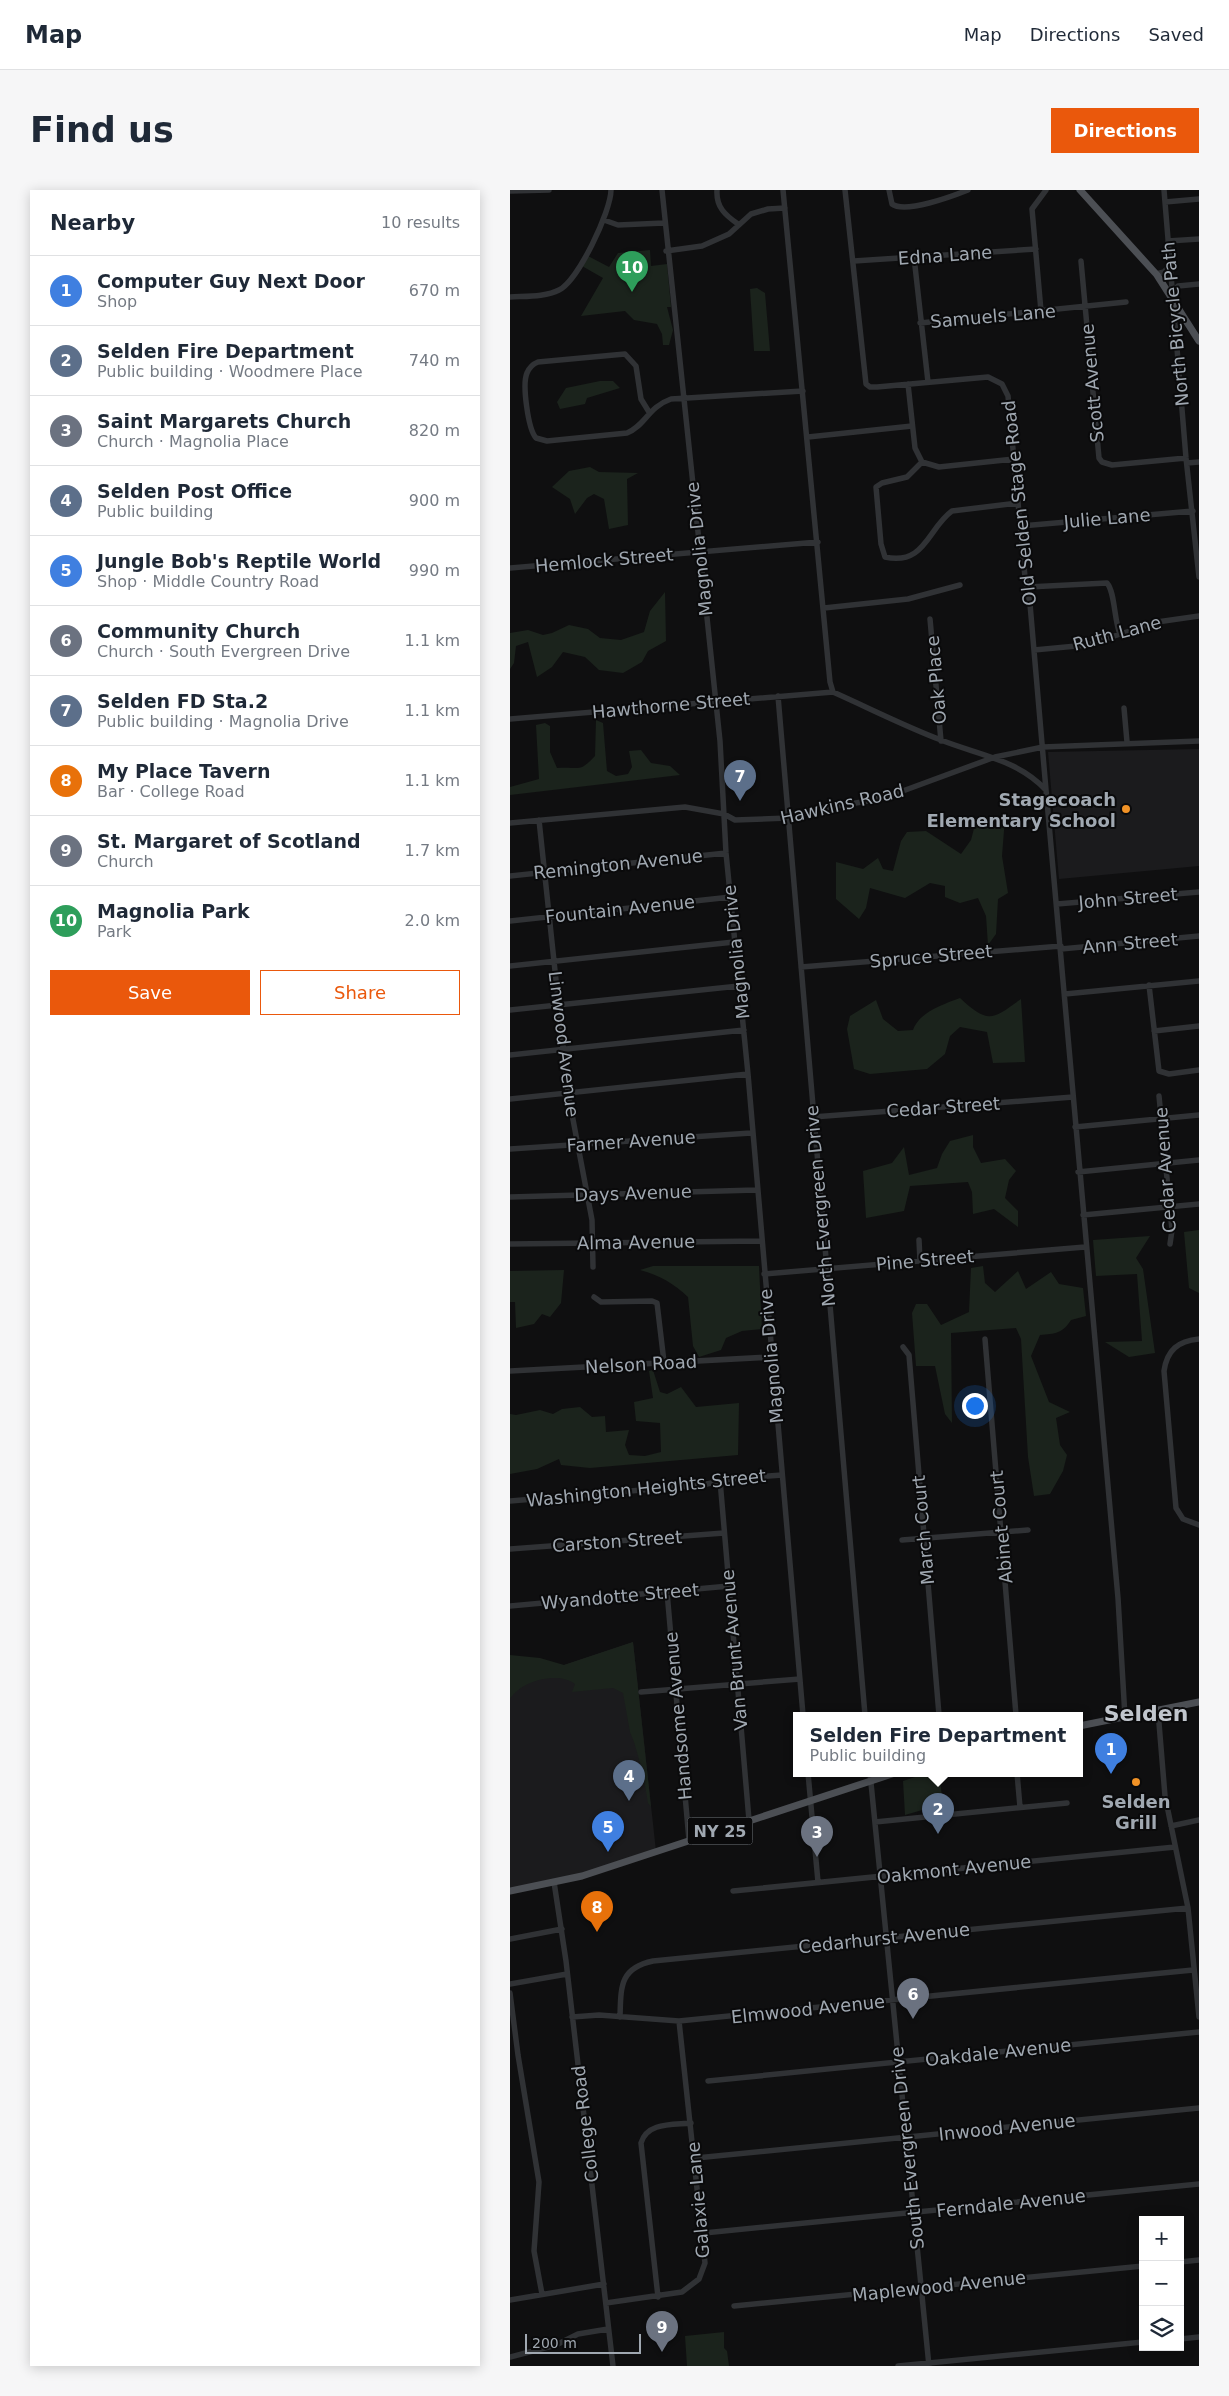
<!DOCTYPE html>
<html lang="en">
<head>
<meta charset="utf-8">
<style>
	:root { --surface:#fff; --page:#f6f6f7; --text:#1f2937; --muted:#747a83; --line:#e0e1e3; --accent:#ea580c }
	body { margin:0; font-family:"DejaVu Sans",sans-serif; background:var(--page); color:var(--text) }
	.controls { position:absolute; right:15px; bottom:15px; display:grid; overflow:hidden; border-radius:0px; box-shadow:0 2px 12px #0003 }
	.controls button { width:45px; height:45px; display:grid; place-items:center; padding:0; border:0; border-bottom:1px solid var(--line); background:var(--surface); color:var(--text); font:25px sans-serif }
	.scale { position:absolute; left:15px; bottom:12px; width:116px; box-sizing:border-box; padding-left:5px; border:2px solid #a0a8b1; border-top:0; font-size:14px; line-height:18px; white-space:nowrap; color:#a0a8b1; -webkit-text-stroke:4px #0a0a0b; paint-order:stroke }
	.you { position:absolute; left:464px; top:1215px; width:18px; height:18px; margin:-12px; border:4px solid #fff; border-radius:50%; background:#1a73e8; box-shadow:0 0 0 8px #1a73e833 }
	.badge { display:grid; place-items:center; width:32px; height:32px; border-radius:50%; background:var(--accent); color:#fff; font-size:16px; font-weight:700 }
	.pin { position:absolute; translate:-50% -41px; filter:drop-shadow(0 1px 2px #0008) }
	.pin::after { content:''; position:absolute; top:26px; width:18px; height:15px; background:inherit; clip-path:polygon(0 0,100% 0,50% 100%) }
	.popup { position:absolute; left:283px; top:1522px; width:290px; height:65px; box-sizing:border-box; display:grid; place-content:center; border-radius:0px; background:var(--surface); filter:drop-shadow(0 1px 4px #0005); font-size:16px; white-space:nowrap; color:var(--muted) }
	.popup b { font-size:19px; color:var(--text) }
	.popup::after { content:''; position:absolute; left:50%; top:100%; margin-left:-10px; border:10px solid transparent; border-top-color:var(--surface) }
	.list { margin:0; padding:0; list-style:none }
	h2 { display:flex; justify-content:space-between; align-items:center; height:65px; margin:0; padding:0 20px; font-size:21px }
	h2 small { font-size:16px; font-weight:400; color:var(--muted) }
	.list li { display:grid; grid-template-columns:32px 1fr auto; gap:15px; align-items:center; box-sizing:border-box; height:70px; padding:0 20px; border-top:1px solid var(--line) }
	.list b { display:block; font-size:19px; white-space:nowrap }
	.list p { margin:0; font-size:16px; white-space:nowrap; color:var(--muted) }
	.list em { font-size:16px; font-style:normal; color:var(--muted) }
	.actions { display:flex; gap:10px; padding:15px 20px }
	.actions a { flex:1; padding:11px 0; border:1px solid var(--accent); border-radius:0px; text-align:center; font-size:18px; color:var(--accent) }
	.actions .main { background:var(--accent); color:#fff }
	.icon { flex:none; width:28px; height:28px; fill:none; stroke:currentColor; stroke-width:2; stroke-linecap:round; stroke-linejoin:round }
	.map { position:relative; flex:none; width:689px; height:2176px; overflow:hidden; border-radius:0px }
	header { display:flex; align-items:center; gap:30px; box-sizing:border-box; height:70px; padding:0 25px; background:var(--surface); border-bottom:1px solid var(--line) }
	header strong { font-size:24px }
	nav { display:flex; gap:28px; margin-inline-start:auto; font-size:18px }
	.intro { display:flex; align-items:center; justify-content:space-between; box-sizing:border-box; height:120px; padding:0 30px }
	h1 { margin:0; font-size:35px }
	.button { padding:12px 22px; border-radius:0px; background:var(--accent); color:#fff; font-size:18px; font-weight:700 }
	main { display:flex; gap:30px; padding:0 30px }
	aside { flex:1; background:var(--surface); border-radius:0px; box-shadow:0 2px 12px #0003 }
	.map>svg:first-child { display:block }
</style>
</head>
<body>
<header>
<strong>Map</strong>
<nav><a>Map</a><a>Directions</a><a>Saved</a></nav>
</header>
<div class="intro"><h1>Find us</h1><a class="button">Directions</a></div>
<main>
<aside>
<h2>Nearby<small>10 results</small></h2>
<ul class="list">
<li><span class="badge" style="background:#3f7fe0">1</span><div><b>Computer Guy Next Door</b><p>Shop</p></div><em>670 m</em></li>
<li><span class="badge" style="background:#5c6f8a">2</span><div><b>Selden Fire Department</b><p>Public building · Woodmere Place</p></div><em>740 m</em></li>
<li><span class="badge" style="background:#6b7280">3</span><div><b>Saint Margarets Church</b><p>Church · Magnolia Place</p></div><em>820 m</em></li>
<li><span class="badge" style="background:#5c6f8a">4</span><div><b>Selden Post Office</b><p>Public building</p></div><em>900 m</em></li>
<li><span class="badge" style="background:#3f7fe0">5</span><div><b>Jungle Bob's Reptile World</b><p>Shop · Middle Country Road</p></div><em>990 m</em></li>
<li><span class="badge" style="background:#6b7280">6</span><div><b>Community Church</b><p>Church · South Evergreen Drive</p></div><em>1.1 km</em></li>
<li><span class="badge" style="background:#5c6f8a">7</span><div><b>Selden FD Sta.2</b><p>Public building · Magnolia Drive</p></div><em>1.1 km</em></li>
<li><span class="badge" style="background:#e8710a">8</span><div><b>My Place Tavern</b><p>Bar · College Road</p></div><em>1.1 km</em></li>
<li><span class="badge" style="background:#6b7280">9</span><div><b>St. Margaret of Scotland</b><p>Church</p></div><em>1.7 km</em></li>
<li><span class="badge" style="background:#2e9e5b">10</span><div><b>Magnolia Park</b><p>Park</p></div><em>2.0 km</em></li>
</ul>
<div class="actions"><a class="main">Save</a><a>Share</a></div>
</aside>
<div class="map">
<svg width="689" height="2176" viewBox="0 0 689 2176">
	<rect width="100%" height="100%" fill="#0f0f10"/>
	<!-- built -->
	<path fill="#1b1b1d" d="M689 559V676L549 689 538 562Z
		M123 1452 146 1661 70 1686 0 1701V1482L54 1475Z"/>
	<!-- green -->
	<path fill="#1b231c" d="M140 60 141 76 157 74 161 117H157L163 140 159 155H153L152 144 147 134 124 130 115 121 71 126 93 88 72 76 78 66 99 77 108 63Z
		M247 98 255 103 260 161H244L240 99Z
		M90 191H103L110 198 77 208 75 214 50 219 47 212 56 198Z
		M80 277 89 282 128 283 117 289 118 335 99 339 94 309 84 304 77 308 65 324 60 309 42 297 59 281Z
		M155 402 156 451 138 461 132 472 113 483 89 480 75 467 53 462 42 477 27 487 18 452 6 456 4 473 0 479V443L18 440 33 445 42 443 59 435 78 439 90 448 111 450 134 442 140 421Z
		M86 530 93 533 97 581 106 586 118 584 122 577 119 561 131 560 141 573 160 576 170 585 0 605V597L29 589 26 535 35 533 40 536V562L47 578C70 576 68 584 85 566Z
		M467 627 495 628 492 666 498 703 488 709 486 744 478 755 476 726 468 708 450 713 435 707V696L420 693 395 708 360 698 356 718 349 729 326 709V672L353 679 368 668 373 679 383 681 391 651 397 642 416 641 451 664 461 650Z
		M450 808C478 834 482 830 511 809L515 872 483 873 477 842 450 837 440 846 435 864 417 879 360 884 344 879 337 839 340 826 366 810 373 829 388 841 403 840C409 822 434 814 450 808Z
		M463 945V957L471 973 495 969 506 981 499 990 495 1008 508 1021V1037L484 1019 463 1024 462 1002 458 992 400 996 394 1021 356 1028 353 981 382 973 394 957 399 985 427 978 432 964 440 951Z
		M689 1040V1103L679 1098 674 1042Z
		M640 1046 626 1068 633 1079 645 1163 619 1167 595 1152 632 1151 627 1084 586 1086 583 1050Z
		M143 1076H249L252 1139 232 1141 216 1148 211 1160 189 1167 183 1156 178 1107C163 1093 151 1086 130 1080Z
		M473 1076 475 1093 485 1102 508 1081 516 1099 541 1082 549 1094 573 1098 576 1126 561 1130C553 1143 545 1144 530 1145L521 1166 539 1212 560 1222 546 1228 550 1255 557 1265 553 1281 540 1304 524 1306 518 1267 511 1149 506 1138 441 1143 442 1233 435 1224 425 1176H406L402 1123 406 1114H417L431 1135 459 1122 461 1078Z
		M54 1080 51 1113 40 1127 32 1124 24 1134 6 1138 5 1112H0V1081Z
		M143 1180 150 1202 157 1204 171 1197 186 1217 229 1213 228 1265 80 1278 51 1275 49 1269 27 1279 0 1284V1224L6 1225 30 1220 43 1224 52 1219 70 1217 82 1227 95 1226 96 1242 119 1240 115 1255 119 1265 135 1266 151 1262 150 1233 126 1231 124 1212 143 1208 139 1181Z
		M123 1452 141 1617 138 1613 133 1583 124 1552 120 1542 113 1503 103 1498 62 1502 65 1494C48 1481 11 1491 0 1509V1465L30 1468 54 1475Z
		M417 1583H429L433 1614 395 1625 393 1591Z
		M214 2142V2158L217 2161 219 2176H177L175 2146Z"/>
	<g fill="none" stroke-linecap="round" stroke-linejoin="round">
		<!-- minor -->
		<path stroke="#303235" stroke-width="5.5" d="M152 0 210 551 216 663 238 884 293 1525
			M207 0C206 17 215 25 228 34
			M273 0 320 492 323 502C359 518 394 536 431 550 468 565 507 569 536 600L608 1408 615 1527
			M335 0 356 194 360 197H367L478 187 492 194 498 206 515 387 520 414 536 600
			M379 0 382 14C395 24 443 6 458 0
			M654 0 676 268 689 387
			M0 1 39 0
			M655 12 689 9
			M94 30 108 35 154 33
			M658 51 689 49
			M156 61 192 56 219 44 241 24 258 19 275 18
			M404 67 418 192
			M344 71 526 59
			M571 71 589 268 592 272 602 275 676 268
			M646 84 654 82 660 75
			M661 104 668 96 689 94
			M0 107C15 106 36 107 49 100 68 91 101 21 101 0
			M531 121 522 19 536 0
			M410 133 616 112
			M398 194 405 258 412 272 429 277 504 269
			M139 222 131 209 126 176 115 164 28 172C23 174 19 178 17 183 12 194 18 239 26 248L37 251 117 243C135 236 138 217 161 209L293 201
			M298 247 402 236
			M412 272 397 287 372 293 366 297 371 354 375 367C415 376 418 338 442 321L508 313
			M677 273 689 272
			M511 336 683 321
			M0 378 308 352
			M518 397 597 393C605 402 604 430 610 444
			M314 418 398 409 450 395
			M420 429 431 551
			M524 460 577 455 647 432 689 426
			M268 506 355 1525
			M614 518 617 552
			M0 529 323 502
			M29 630 58 903 82 1030 83 1077
			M0 633 175 617 214 624 225 630 278 628 309 619 358 611 390 602 485 567 533 557 689 551
			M0 686 216 663
			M547 714 689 702
			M0 731 221 707
			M551 759 689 746
			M0 776 224 752
			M291 777 551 756
			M639 795 649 881 659 884 689 880
			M555 804 689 791
			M0 820 229 796
			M644 841 689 836
			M0 865 234 840
			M649 906 662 1040 660 1054
			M0 909 238 884
			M303 927 563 907
			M565 937 689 925
			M0 959 241 943
			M568 982 689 970
			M0 1007 246 1000
			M573 1025 689 1014
			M409 1050 410 1071
			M0 1054 251 1051
			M254 1084 575 1057
			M84 1107 91 1112 142 1111 147 1113 154 1172
			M475 1149 506 1525
			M689 1149C668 1151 657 1160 654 1181L666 1318 673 1329 689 1335
			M393 1157 399 1165 429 1525
			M0 1181 261 1167
			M210 1290 239 1630
			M0 1311 192 1295 220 1289 272 1285
			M392 1350 518 1340
			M0 1359 214 1343
			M157 1402 179 1650
			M0 1416 219 1396
			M131 1502 290 1489
			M648 1521 655 1606 678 1718 689 1827
			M298 1583 308 1692
			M360 1583 419 2176
			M507 1583 510 1617
			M365 1632 557 1613
			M661 1636 689 1630
			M44 1692 56 1771 103 2176
			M223 1701 665 1657
			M0 1749 52 1739
			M0 1794 57 1784
			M0 1803 8 1865 29 1992 24 2061 32 2104
			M62 1827 89 1825 169 1831 683 1780
			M110 1827C111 1798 109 1778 143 1771L678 1718
			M198 1891 689 1842
			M186 1968 689 1918
			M194 2043 689 1994
			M670 2072 689 2070
			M148 2107 131 1953C137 1932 163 1935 181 1933
			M0 2110 94 2094
			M96 2113 172 2102 189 2089 195 2073 169 1831
			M224 2116 633 2076
			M670 2149 689 2147
			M0 2167 46 2155 68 2144 98 2139
			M388 2176 633 2152"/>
		<!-- major -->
		<path stroke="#4c4f54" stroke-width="7" d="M570 0 647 85 689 151
			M569 1536 689 1512
			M0 1701 72 1686 385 1583"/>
	</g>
	<!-- markers -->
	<g fill="#f19226" stroke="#0a0a0b" stroke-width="2">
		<circle cx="616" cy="619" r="5"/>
		<circle cx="626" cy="1592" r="5"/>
	</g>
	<g text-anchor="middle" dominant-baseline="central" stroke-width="4" stroke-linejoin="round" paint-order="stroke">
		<!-- shield labels -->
		<rect fill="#0a0a0b" stroke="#73797f" stroke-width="1" x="177.5" y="1627.5" width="65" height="27" rx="4"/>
		<g font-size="16" font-weight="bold" fill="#a0a8b1">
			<text x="210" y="1641">NY 25</text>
		</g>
		<!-- street labels -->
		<g font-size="18" fill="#a0a8b1" stroke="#0a0a0b">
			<text transform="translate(435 65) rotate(-4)">Edna Lane</text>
			<text transform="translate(483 126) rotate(-5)">Samuels Lane</text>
			<text transform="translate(665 134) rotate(-95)">North Bicycle Path</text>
			<text transform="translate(582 193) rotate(-95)">Scott Avenue</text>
			<text transform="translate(509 313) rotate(-96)">Old Selden Stage Road</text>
			<text transform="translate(597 328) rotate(-5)">Julie Lane</text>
			<text transform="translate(189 359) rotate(-96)">Magnolia Drive</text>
			<text transform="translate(94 370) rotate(-5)">Hemlock Street</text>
			<text transform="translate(607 443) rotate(-15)">Ruth Lane</text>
			<text transform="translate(426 490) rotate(-95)">Oak Place</text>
			<text transform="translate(161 515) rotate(-5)">Hawthorne Street</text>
			<text transform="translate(332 614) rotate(-13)">Hawkins Road</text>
			<text transform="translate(108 674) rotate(-6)">Remington Avenue</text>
			<text transform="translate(618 708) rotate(-5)">John Street</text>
			<text transform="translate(110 719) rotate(-6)">Fountain Avenue</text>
			<text transform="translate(620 753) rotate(-5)">Ann Street</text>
			<text transform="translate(226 762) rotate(-96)">Magnolia Drive</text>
			<text transform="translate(421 766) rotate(-5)">Spruce Street</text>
			<text transform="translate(54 854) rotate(83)">Linwood Avenue</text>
			<text transform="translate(433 917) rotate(-4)">Cedar Street</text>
			<text transform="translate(121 951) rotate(-4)">Farner Avenue</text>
			<text transform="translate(655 980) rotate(-94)">Cedar Avenue</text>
			<text transform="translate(123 1003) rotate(-2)">Days Avenue</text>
			<text transform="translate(310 1016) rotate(-95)">North Evergreen Drive</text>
			<text transform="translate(126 1052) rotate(-1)">Alma Avenue</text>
			<text transform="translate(415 1070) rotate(-5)">Pine Street</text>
			<text transform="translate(261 1166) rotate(-95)">Magnolia Drive</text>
			<text transform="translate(131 1174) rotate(-3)">Nelson Road</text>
			<text transform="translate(136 1298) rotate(-6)">Washington Heights Street</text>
			<text transform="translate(491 1337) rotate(-95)">Abinet Court</text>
			<text transform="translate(413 1340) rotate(-95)">March Court</text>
			<text transform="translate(107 1351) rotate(-4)">Carston Street</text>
			<text transform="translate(110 1406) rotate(-5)">Wyandotte Street</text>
			<text transform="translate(224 1460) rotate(-95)">Van Brunt Avenue</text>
			<text transform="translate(168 1526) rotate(-95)">Handsome Avenue</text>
			<text transform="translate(444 1679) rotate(-6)">Oakmont Avenue</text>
			<text transform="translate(374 1748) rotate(-6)">Cedarhurst Avenue</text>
			<text transform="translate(298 1819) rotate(-6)">Elmwood Avenue</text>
			<text transform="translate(488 1862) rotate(-6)">Oakdale Avenue</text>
			<text transform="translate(75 1934) rotate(-97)">College Road</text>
			<text transform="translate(497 1937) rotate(-6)">Inwood Avenue</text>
			<text transform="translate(397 1958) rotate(-96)">South Evergreen Drive</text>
			<text transform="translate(188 2010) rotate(-95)">Galaxie Lane</text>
			<text transform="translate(501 2013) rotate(-6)">Ferndale Avenue</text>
			<text transform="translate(429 2096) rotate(-6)">Maplewood Avenue</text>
		</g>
		<!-- poi labels -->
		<g font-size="18" font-weight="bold" fill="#a0a8b1" stroke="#0a0a0b" text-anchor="end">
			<text x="606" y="609">Stagecoach<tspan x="606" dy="21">Elementary School</tspan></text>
			<text x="626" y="1611" text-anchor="middle">Selden<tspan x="626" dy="21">Grill</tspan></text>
		</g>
		<!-- district labels -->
		<g font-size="22" font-weight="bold" fill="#c1c6cd" stroke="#0a0a0b">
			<text x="636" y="1523">Selden</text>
		</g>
	</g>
</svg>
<div class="controls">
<button>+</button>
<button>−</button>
<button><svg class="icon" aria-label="layers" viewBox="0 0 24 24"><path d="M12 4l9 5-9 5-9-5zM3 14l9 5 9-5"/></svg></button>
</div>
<div class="scale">200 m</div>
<div class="you"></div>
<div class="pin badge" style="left:601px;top:1584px;background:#3f7fe0">1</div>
<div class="pin badge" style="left:428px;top:1644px;background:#5c6f8a">2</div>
<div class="popup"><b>Selden Fire Department</b>Public building</div>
<div class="pin badge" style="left:307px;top:1667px;background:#6b7280">3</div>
<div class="pin badge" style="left:119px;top:1611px;background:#5c6f8a">4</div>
<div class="pin badge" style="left:98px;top:1662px;background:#3f7fe0">5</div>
<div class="pin badge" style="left:403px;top:1829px;background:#6b7280">6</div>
<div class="pin badge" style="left:230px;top:611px;background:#5c6f8a">7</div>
<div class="pin badge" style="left:87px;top:1742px;background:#e8710a">8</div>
<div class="pin badge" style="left:152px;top:2162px;background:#6b7280">9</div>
<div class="pin badge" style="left:122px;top:102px;background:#2e9e5b">10</div>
</div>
</main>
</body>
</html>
